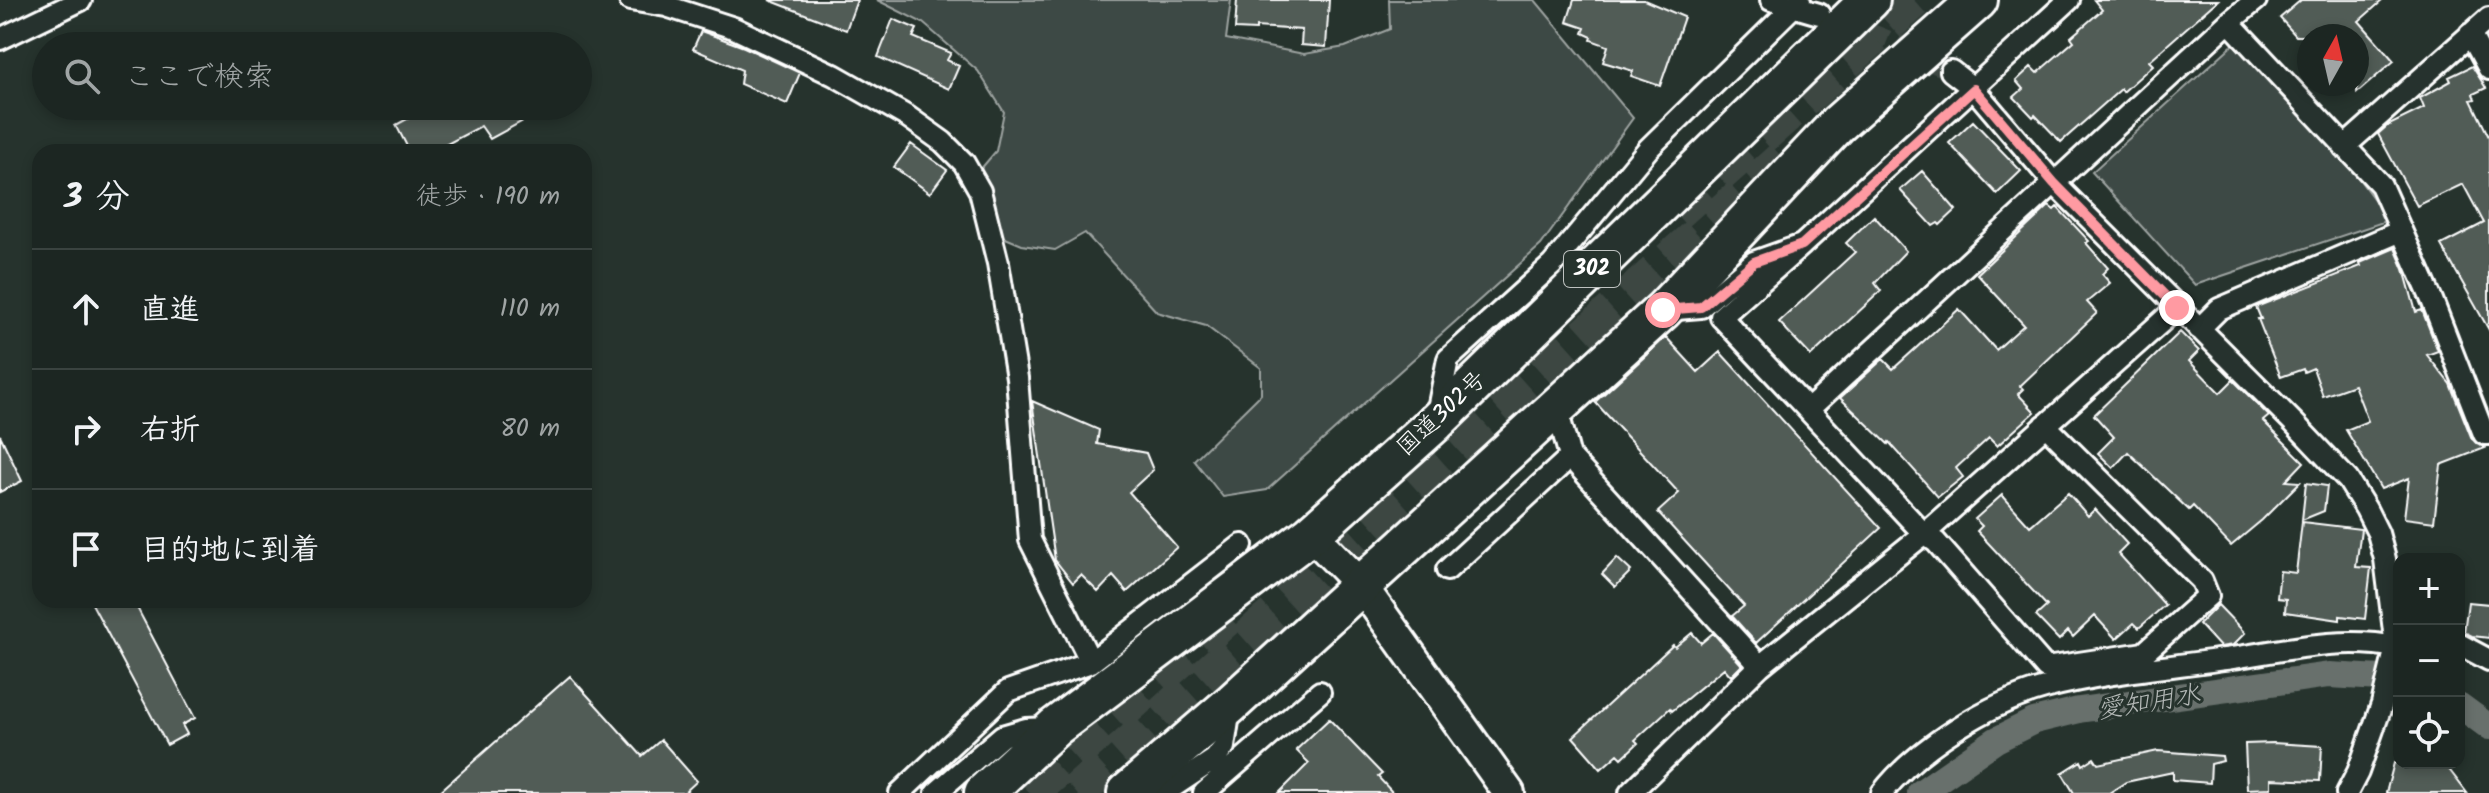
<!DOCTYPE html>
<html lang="ja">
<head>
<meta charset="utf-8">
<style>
	:root { --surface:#1c2622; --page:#29322f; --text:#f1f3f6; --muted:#a0a5a5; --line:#3a4340 }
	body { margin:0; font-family:Kalam,"Klee One",sans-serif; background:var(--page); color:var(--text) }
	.controls { position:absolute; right:24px; bottom:24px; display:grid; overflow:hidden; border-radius:16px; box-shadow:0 4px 12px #0003 }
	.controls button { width:72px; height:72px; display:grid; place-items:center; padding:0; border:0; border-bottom:2px solid var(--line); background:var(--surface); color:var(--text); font:40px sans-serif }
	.compass { position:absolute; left:2297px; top:24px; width:72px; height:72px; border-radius:50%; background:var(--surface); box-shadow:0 4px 12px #0003; rotate:8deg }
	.stop { position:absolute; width:24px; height:24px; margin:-18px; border:6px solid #ff9aa2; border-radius:50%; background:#fff }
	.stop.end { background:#ff9aa2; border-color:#fff; box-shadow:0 2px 8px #0008 }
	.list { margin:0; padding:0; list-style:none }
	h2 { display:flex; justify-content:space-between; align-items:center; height:104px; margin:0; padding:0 32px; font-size:34px }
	h2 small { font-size:26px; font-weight:400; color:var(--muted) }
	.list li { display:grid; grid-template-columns:52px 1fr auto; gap:24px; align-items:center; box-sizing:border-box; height:120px; padding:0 32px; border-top:2px solid var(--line) }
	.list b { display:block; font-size:30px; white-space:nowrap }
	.list em { font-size:26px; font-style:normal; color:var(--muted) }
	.icon { flex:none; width:44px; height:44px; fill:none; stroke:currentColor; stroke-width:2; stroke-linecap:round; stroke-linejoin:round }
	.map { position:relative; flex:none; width:2489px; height:793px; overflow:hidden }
	.search { position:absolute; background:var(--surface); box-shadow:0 4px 12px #0003; left:32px; top:32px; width:560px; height:88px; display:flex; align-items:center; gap:20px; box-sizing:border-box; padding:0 28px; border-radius:44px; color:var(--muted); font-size:30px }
	.panel { position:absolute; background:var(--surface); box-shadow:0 4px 12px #0003; left:32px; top:144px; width:560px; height:464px; border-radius:24px }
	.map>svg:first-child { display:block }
</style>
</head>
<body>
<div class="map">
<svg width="2489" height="793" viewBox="0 0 2489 793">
	<rect width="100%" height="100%" fill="#26332d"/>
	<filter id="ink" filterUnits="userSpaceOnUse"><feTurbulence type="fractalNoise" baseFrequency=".0125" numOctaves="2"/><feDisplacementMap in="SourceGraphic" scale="16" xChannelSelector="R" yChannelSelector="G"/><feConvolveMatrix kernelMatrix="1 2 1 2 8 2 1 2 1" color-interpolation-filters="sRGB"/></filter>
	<g filter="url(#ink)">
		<!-- green -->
		<path fill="#3e4944" stroke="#9ea4a2" stroke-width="2" d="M877 0H1231L1226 39 1304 54 1345 47 1390 29 1389 0H1535L1633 118 1541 245 1267 490 1223 497 1194 460 1261 394V368L1206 326 1157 312 1085 233 1055 250 1022 245 1003 237 979 171 996 151 1004 112 978 71 923 23Z
			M2236 42 2348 164 2389 220 2195 285 2092 172Z"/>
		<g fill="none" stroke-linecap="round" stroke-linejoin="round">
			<!-- canal -->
			<path stroke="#67706c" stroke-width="26" d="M2459 705 2489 727
				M1920 793 1996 740 2034 721 2079 710 2329 675 2399 679"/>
		</g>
		<!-- building -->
		<path fill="#515c57" stroke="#fff" stroke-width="2" d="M769 0H857L846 30Z
			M1237 0H1329L1326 47 1301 45 1302 30 1256 27V30L1235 29Z
			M1574 0H1644L1684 17 1660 86 1631 76 1633 71 1603 62 1608 46 1591 40 1592 37 1583 33 1585 28 1567 22Z
			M2094 0H2218L2149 61 2153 65 2123 92 2121 89 2061 142 2035 115 2033 117 2014 97 2023 89 2016 81 2031 67 2037 73 2074 41 2071 37 2102 10Z
			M2301 0H2383L2359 21 2394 61 2357 93V36H2296L2280 18Z
			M893 19 917 29 913 37 951 53 947 60 959 66 949 89 878 57Z
			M701 31 744 47 800 73 787 104 740 84 742 70 693 49Z
			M2472 66 2486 88 2473 94 2475 99 2471 100 2489 137V330L2441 245 2484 223 2463 184 2417 206 2378 134 2387 126 2424 108 2420 98 2451 81 2449 77Z
			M431 106H550L490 139 481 126 432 152H410L396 125Z
			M1973 121 2021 171 1997 194 1949 143Z
			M911 144 947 170 930 193 894 167Z
			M1922 171 1956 210 1940 225 1938 223 1933 226 1900 190Z
			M2049 206 2054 210 2057 207 2089 241 2086 243 2108 268 2102 274 2110 283 2087 302 2097 313 2020 386 2023 389 2018 394 2035 412 1997 446 1989 438 1956 468 1963 477 1938 497 1889 442 1888 444 1840 398 1883 359 1893 369 1959 309 1996 350 2024 325 1977 274Z
			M1874 216 1906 251 1875 283 1881 291 1811 356 1779 322 1855 252 1846 243Z
			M2395 248 2404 269 2416 312 2422 310 2438 351 2427 355 2450 384 2472 439 2485 448 2441 465 2434 522 2404 518 2409 478 2381 489 2346 430 2368 421 2354 385 2323 396 2313 368 2304 372 2303 369 2281 377 2258 319H2261L2256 307 2361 266 2360 263Z
			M2180 332 2199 351 2189 361 2220 393 2233 380 2269 416 2263 421 2304 462 2286 481 2300 482 2262 520 2231 546 2193 506 2189 510 2128 452 2113 468 2098 453 2114 437 2094 415Z
			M1666 337 1698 372 1720 352 1881 528 1756 643 1732 616 1744 606 1658 512 1679 493 1595 402Z
			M1032 401 1099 430 1097 444 1146 453 1153 470 1129 492 1177 547 1127 592 1113 576 1098 592 1081 575 1073 583 1055 560Z
			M0 435 22 481 0 492Z
			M2306 483 2327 486 2324 511 2302 520Z
			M2068 493 2088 516 2095 509 2127 544 2118 553 2165 605 2139 628 2134 623 2116 639 2095 616 2073 637 2068 631 2059 640 2036 616 2047 606 1977 531 1982 526 1975 519 2002 495 2030 526Z
			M2302 522 2361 529 2356 567 2371 568 2365 619 2340 616V620L2285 612 2286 599 2277 598 2280 571 2296 573Z
			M1617 558 1631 571 1615 587 1602 574Z
			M90 600H133L195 718 182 725 187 734 167 745Z
			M2468 602 2489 604V638L2472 636 2464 632Z
			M2218 605 2245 633 2233 645 2220 647 2199 624Z
			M1692 633 1701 643 1713 633 1742 665 1731 676 1724 668 1672 711 1670 708 1635 740 1638 743 1622 758 1618 754 1601 769 1573 737 1673 645 1675 647Z
			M570 676 642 756 661 740 697 781 684 793H438Z
			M1329 719 1382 774 1378 777 1393 793H1279L1309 763 1296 750Z
			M2273 743 2322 746 2320 781 2271 779V788L2247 789 2245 744Z
			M2158 751 2222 756 2223 761 2211 764 2210 783 2173 780V772L2126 782 2109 793H2074L2062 773 2081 761 2083 765 2094 758 2098 764Z
			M2394 763H2444L2467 793H2386Z"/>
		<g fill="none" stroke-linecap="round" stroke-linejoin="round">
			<!-- street-tunnel -->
			<path stroke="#3c4742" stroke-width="20" stroke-dasharray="20 10" stroke-linecap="butt" d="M1841 22 1892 42 1951 71"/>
			<!-- highway-tunnel -->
			<path stroke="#3c4742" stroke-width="38" stroke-dasharray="38 19" stroke-linecap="butt" d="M1675 213 1914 0
				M1030 793 1231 613
				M1076 793 1794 149"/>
			<defs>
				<path id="street" d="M630 0 666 6 734 28 834 75 908 117 943 142 964 163 980 191 998 263 1017 378 1030 540 1091 662
					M1771 0 1819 14
					M2229 22 2381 185 2432 300 2484 434H2489
					M2470 34 2489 69
					M0 39 81 0
					M1951 71 1974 89 2054 183 2294 423 2348 480 2366 509 2378 533 2385 559 2396 647 2382 704 2358 772 2347 793
					M2344 147 2489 18
					M1802 245 1721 317 1924 534 1936 542 2046 668 2144 653 2208 596 2202 581 2045 425
					M1664 310 1701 307 1754 262 1802 245 2069 0
					M2199 329 2219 309 2401 231
					M1556 405 1570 457
					M1808 410 2229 22 2256 0
					M1437 414 1448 359 1552 265 1648 149 1800 0
					M1447 570 1570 457 1760 666
					M2459 644 2489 660
					M900 793 1008 691 1091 662 1242 545
					M936 793 1002 736 1026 729 1050 728
					M1164 793 1215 759 1224 747 1230 708
					M1204 793 1320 692
					M1630 793 1760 666 1924 534 2177 308
					M1882 793C1918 747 1989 703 2045 688 2105 672 2170 667 2232 658 2285 650 2342 636 2396 647"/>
				<path id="secondary" d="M1311 534 1360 584 1509 793"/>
				<path id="highway" d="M984 793 1055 727 1311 534 1436 422 1870 0
					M1127 793 1231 704 1663 310 1838 124 1978 0"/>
			</defs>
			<!-- street casing -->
			<use href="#street" stroke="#fff" stroke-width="26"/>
			<!-- secondary casing -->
			<use href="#secondary" stroke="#fff" stroke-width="36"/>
			<!-- highway casing -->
			<use href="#highway" stroke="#fff" stroke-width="44"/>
			<!-- street -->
			<use href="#street" stroke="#26332d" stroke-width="20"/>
			<!-- secondary -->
			<use href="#secondary" stroke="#26332d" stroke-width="30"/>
			<!-- highway -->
			<use href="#highway" stroke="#26332d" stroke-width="38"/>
		</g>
	</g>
	<g fill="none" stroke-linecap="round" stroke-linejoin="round" filter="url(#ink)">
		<!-- route -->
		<path stroke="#ff9aa2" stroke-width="10" d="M1663 310 1701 307 1754 262 1802 245 1974 89 2054 183 2177 308"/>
	</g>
	<g text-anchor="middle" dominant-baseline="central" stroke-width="6" stroke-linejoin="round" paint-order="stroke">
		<!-- shield labels -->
		<rect fill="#26332d" stroke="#bec2c0" stroke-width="2" x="1564" y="251" width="56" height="36" rx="6"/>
		<g font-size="22" font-weight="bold" fill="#fff">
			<text x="1592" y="269">302</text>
		</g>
		<!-- street labels -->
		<g font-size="24" fill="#fff" stroke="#26332d">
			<text transform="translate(1442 414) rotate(-43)">国道302号</text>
		</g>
		<!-- water labels -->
		<g font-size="26" font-style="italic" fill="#b3b8b6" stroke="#26332d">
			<text transform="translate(2149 703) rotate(-9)">愛知用水</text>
		</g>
	</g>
</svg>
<div class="controls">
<button>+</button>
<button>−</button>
<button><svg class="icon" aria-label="locate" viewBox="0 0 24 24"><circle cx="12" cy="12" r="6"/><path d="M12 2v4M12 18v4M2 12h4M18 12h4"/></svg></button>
</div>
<svg class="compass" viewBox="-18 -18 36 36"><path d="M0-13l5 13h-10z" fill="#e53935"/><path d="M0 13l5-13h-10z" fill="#a0a5a5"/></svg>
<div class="stop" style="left:1663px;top:310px"></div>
<div class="stop end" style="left:2177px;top:308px"></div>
<div class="search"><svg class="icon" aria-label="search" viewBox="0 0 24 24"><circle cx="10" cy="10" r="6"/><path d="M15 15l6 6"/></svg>ここで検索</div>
<section class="panel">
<h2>3 分<small>徒歩 · 190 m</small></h2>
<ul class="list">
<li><svg class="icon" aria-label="ahead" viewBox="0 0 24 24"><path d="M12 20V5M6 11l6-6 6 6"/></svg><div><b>直進</b></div><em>110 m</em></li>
<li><svg class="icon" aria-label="right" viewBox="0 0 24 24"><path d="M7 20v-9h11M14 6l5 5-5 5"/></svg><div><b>右折</b></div><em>80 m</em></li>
<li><svg class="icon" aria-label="arrive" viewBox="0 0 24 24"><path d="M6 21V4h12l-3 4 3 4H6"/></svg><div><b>目的地に到着</b></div></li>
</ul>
</section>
</div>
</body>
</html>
